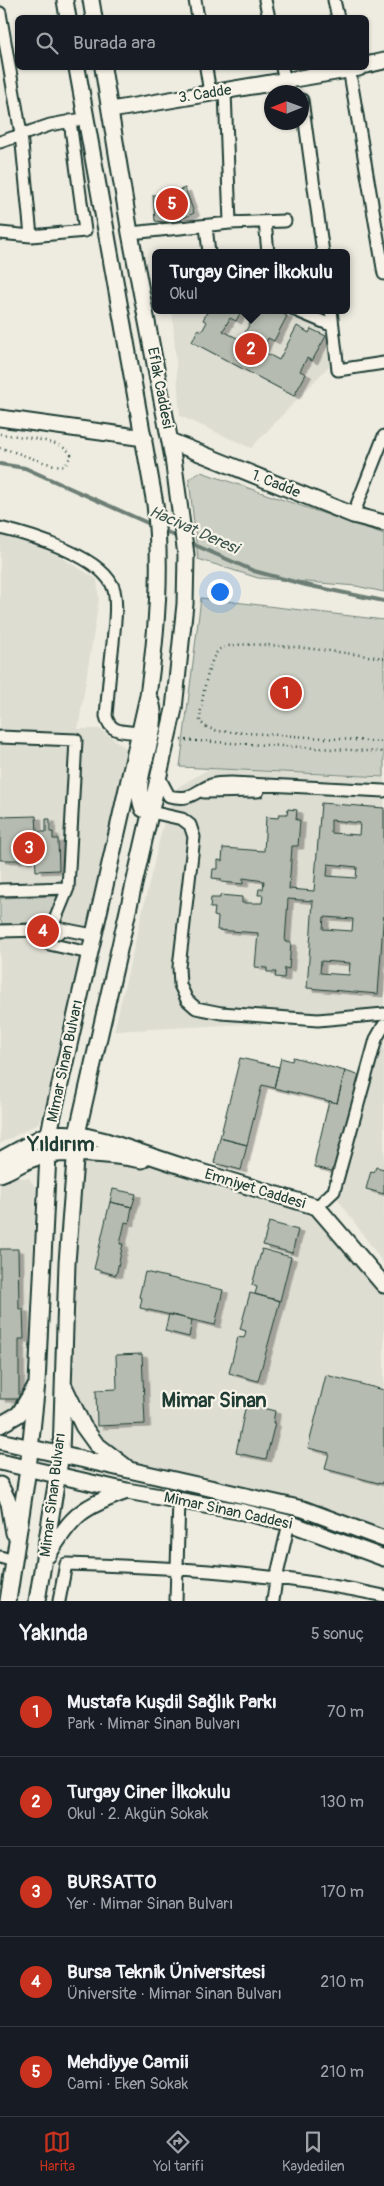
<!DOCTYPE html>
<html lang="tr">
<head>
<meta charset="utf-8">
<style>
	:root { --surface:#171b24; --page:#20242c; --text:#f1f3f6; --muted:#9ea1a6; --line:#363941; --accent:#c8321e }
	body { margin:0; font-family:Pangolin,sans-serif; background:var(--page); color:var(--text) }
	.compass { position:absolute; left:264px; top:85px; width:45px; height:45px; border-radius:50%; background:var(--surface); box-shadow:0 1px 4px #0004; rotate:269deg }
	.you { position:absolute; left:219px; top:591px; width:18px; height:18px; margin:-12px; border:4px solid #fff; border-radius:50%; background:#1a73e8; box-shadow:0 0 0 8px #1a73e833 }
	.badge { display:grid; place-items:center; width:32px; height:32px; border-radius:50%; background:var(--accent); color:#fff; font-size:16px; font-weight:700 }
	.pin { position:absolute; translate:-50% -50%; border:2px solid #fff; box-shadow:0 1px 5px #0006 }
	.popup { position:absolute; left:152px; top:249px; width:198px; height:65px; box-sizing:border-box; display:grid; place-content:center; border-radius:8px; background:var(--surface); filter:drop-shadow(0 1px 4px #0005); font-size:16px; white-space:nowrap; color:var(--muted) }
	.popup b { font-size:19px; color:var(--text) }
	.popup::after { content:''; position:absolute; left:50%; top:100%; margin-left:-10px; border:10px solid transparent; border-top-color:var(--surface) }
	.list { margin:0; padding:0; list-style:none }
	h2 { display:flex; justify-content:space-between; align-items:center; height:65px; margin:0; padding:0 20px; font-size:21px }
	h2 small { font-size:16px; font-weight:400; color:var(--muted) }
	.list li { display:grid; grid-template-columns:32px 1fr auto; gap:15px; align-items:center; box-sizing:border-box; height:90px; padding:0 20px; border-top:1px solid var(--line) }
	.list b { display:block; font-size:19px; white-space:nowrap }
	.list p { margin:0; font-size:16px; white-space:nowrap; color:var(--muted) }
	.list em { font-size:16px; font-style:normal; color:var(--muted) }
	.icon { flex:none; width:28px; height:28px; fill:none; stroke:currentColor; stroke-width:2; stroke-linecap:round; stroke-linejoin:round }
	.map { position:relative; flex:none; width:384px; height:1601px; overflow:hidden }
	.search { position:absolute; background:var(--surface); box-shadow:0 1px 4px #0004; left:15px; right:15px; top:15px; height:55px; display:flex; align-items:center; gap:12px; box-sizing:border-box; padding:0 18px; border-radius:8px; color:var(--muted); font-size:19px }
	.sheet { height:515px; background:var(--surface) }
	nav { display:flex; justify-content:space-around; align-items:center; box-sizing:border-box; height:70px; border-top:1px solid var(--line); background:var(--surface); font-size:14px; color:var(--muted) }
	nav a { display:grid; justify-items:center; gap:2px }
	nav .on { color:var(--accent) }
	.map>svg:first-child { display:block }
</style>
</head>
<body>
<div class="map">
<svg width="384" height="1601" viewBox="0 0 384 1601">
	<defs>
		<filter id="shadow"><feDropShadow dx="5.5" dy="3" stdDeviation="0" flood-color="#0004"/></filter>
	</defs>
	<rect width="100%" height="100%" fill="#eeece1"/>
	<filter id="ink" filterUnits="userSpaceOnUse"><feTurbulence type="fractalNoise" baseFrequency=".02" numOctaves="2"/><feDisplacementMap in="SourceGraphic" scale="10" xChannelSelector="R" yChannelSelector="G"/><feConvolveMatrix kernelMatrix="1 2 1 2 8 2 1 2 1" color-interpolation-filters="sRGB"/></filter>
	<g filter="url(#ink)">
		<!-- built -->
		<path fill="#ddddd2" d="M172 310H281L327 333 329 366 251 448 180 416Z
			M0 530 57 555 97 579 99 600 78 729H100L127 749 44 1114 37 1124 0 1144Z
			M209 769 384 778V1017L114 1031 163 825 178 787Z
			M384 1026V1264L337 1198Z
			M75 1154 133 1158 317 1207 384 1285V1539L303 1509 131 1471 96 1444 63 1383Z
			M10 1177 29 1178 36 1188 27 1388 16 1408 0 1416V1183Z"/>
		<!-- green -->
		<path fill="#cccfc4" stroke="#76867c" d="M201 472 384 534V592L356 586 258 578 198 559 189 479Z
			M201 598 384 620V777L180 767Z
			M57 896 54 911 48 917V922L3 924 0 920V898Z"/>
		<g fill="none" stroke-linecap="round" stroke-linejoin="round">
			<!-- stream -->
			<path stroke="#6c7e74" stroke-width="4" d="M0 464 25 468 152 525
				M161 529 179 538
				M188 542 254 571 306 585 384 601"/>
		</g>
		<!-- building -->
		<path fill="#b5bbb0" stroke="#1f3d34" fill-rule="evenodd" filter="url(#shadow)" d="M185 188 194 213 173 223 155 221 153 195H167Z
			M208 310H242L236 321 230 318 223 331 241 340 257 310H266L271 313 272 310H276L287 316 274 341 268 338 262 351 279 360 297 326 309 333 311 329 326 336 312 361 307 358 300 371 306 374 294 396 192 342 198 329 202 331 207 322 203 320Z
			M321 803 384 808V910L378 994 307 988 313 901 288 899 285 942H291L289 969 285 968 284 978 275 977 276 972H267V968L255 967 258 933 217 930 218 917 214 916 215 908H210L211 898H220V895L242 897V903H262L263 895H258L259 889H263L264 881 243 878V884L221 882V879L212 878 213 869H218V860L222 861 223 848 264 851 266 817 278 818 279 814H287L288 809 297 810 296 820H300L298 846H292L289 889 314 891ZM331 820 360 823 359 835 331 833ZM328 864 357 867 356 878 327 876ZM324 917 353 919 352 931 323 929ZM321 961 350 963 349 975 320 973Z
			M36 816 37 832H46V819H50V832H53V839H58L59 870 36 871 35 856H28V860H0V817Z
			M293 1057 345 1071 337 1103 274 1088 281 1058 292 1061Z
			M240 1058 279 1067 274 1088 262 1085 247 1145 220 1138Z
			M345 1071 361 1076 336 1172 315 1167V1160L329 1101 337 1103Z
			M220 1138 247 1145 241 1170 214 1163Z
			M376 1167 384 1169V1194L366 1189 371 1171 374 1172Z
			M113 1189 136 1194 132 1207 110 1202Z
			M110 1202 132 1207 129 1223 125 1222 120 1244H123L116 1275 94 1269Z
			M269 1222 298 1230 292 1253 263 1245Z
			M0 1249H18L19 1309H23L24 1339H19V1399H0Z
			M262 1249 291 1257 280 1301 255 1294 257 1287 252 1285Z
			M145 1272 223 1290 215 1325 140 1308 142 1298 139 1297Z
			M250 1293 280 1301 258 1381 229 1373 238 1337 244 1338 246 1331 240 1329Z
			M169 1314 192 1320 189 1337 165 1331Z
			M142 1354 145 1424 97 1426 96 1390 117 1389 116 1355Z
			M326 1375 384 1390V1478L382 1484 325 1469 329 1453 308 1448Z
			M246 1404 275 1411 273 1423H275L266 1459 236 1453Z"/>
		<g fill="none" stroke-linecap="round" stroke-linejoin="round">
			<defs>
				<path id="minor" d="M195 0 198 18
					M265 0 269 18
					M334 0 338 18
					M0 13 21 134 31 236
					M206 68 210 93
					M282 68 285 81
					M349 68 384 274
					M225 91 230 223
					M302 100 323 253
					M0 142 50 125 77 120
					M265 222 268 253
					M206 226 209 253
					M0 233 31 236 85 231 70 121
					M130 233 230 223 285 221
					M295 310 333 326
					M331 310 338 370 384 363
					M353 515 384 436
					M0 528C30 535 105 557 114 590 118 607 114 626 113 643 110 667 108 692 106 716 110 734 125 731 140 733
					M0 737 76 740 68 888
					M159 777 169 796C192 801 192 793 211 785 217 783 224 783 231 783L384 791
					M204 792 258 791
					M151 812 182 819 190 825 194 837 179 967 180 985 187 1000 196 1008 221 1013 318 1020 384 1014
					M0 890 68 888 52 927 93 935
					M52 927 49 944 89 953
					M0 931 44 930 58 933
					M317 1207 334 1191 376 1039 384 1025
					M0 1557 14 1561
					M59 1601 66 1564C172 1567 280 1573 384 1596
					M176 1601 179 1500
					M273 1601 276 1579 289 1523"/>
				<path id="major" d="M65 0 68 18
					M91 0 94 18
					M366 65 384 61
					M111 110 359 68
					M0 418 144 438
					M170 441 353 515 384 523
					M150 699C164 735 129 773 143 809L151 812
					M0 1160 49 1133 77 1134 106 1141 181 1166 317 1207 384 1285
					M0 1174C11 1170 21 1163 32 1159 58 1149 114 1155 142 1160
					M64 1386 83 1426 96 1444 126 1467
					M0 1425 19 1414 34 1389
					M0 1441 303 1509 384 1539
					M0 1462 127 1491 243 1512 289 1523 384 1558
					M0 1485 9 1503 14 1533
					M48 1555C73 1514 82 1507 127 1491
					M8 1601 28 1469 37 1383 49 1133 148 696C157 631 162 568 155 504L77 68
					M37 1601 61 1454 67 1263 77 1134 174 709 185 604 186 555 173 458 130 233 103 68"/>
			</defs>
			<!-- minor casing -->
			<use href="#minor" stroke="#1f3d34" stroke-width="15"/>
			<!-- major casing -->
			<use href="#major" stroke="#1f3d34" stroke-width="19"/>
			<!-- path -->
			<path stroke="#1f3d34" stroke-width="2.5" stroke-dasharray="1 4" stroke-linecap="butt" d="M0 434C16 436 65 440 71 455L66 465C52 469 18 451 0 448
				M384 658C356 655 239 636 220 649 208 657 200 708 200 722L208 728 218 731 384 742
				M181 740 384 752"/>
			<!-- minor -->
			<use href="#minor" stroke="#f7f3e8" stroke-width="11"/>
			<!-- major -->
			<use href="#major" stroke="#f7f3e8" stroke-width="15"/>
		</g>
	</g>
	<g text-anchor="middle" dominant-baseline="central" stroke-width="4.5" stroke-linejoin="round" paint-order="stroke">
		<!-- street labels -->
		<g font-size="15" fill="#1f3d34" stroke="#f7f3e8">
			<text transform="translate(205 94) rotate(-9)">3. Cadde</text>
			<text transform="translate(160 388) rotate(79)">Eflak Caddesi</text>
			<text transform="translate(276 484) rotate(22)">1. Cadde</text>
			<text transform="translate(65 1061) rotate(-78)">Mimar Sinan Bulvarı</text>
			<text transform="translate(255 1189) rotate(17)">Emniyet Caddesi</text>
			<text transform="translate(53 1495) rotate(-83)">Mimar Sinan Bulvarı</text>
			<text transform="translate(228 1511) rotate(12)">Mimar Sinan Caddesi</text>
		</g>
		<!-- water labels -->
		<g font-size="16" font-style="italic" fill="#3f584f" stroke="#f7f3e8">
			<text transform="translate(194 530) rotate(24)">Hacivat Deresi</text>
		</g>
		<!-- district labels -->
		<g font-size="20" font-weight="bold" fill="#1f3d34" stroke="#f7f3e8">
			<text x="61" y="1144">Yıldırım</text>
			<text x="214" y="1400">Mimar Sinan</text>
		</g>
	</g>
</svg>
<svg class="compass" viewBox="-18 -18 36 36"><path d="M0-13l5 13h-10z" fill="#e53935"/><path d="M0 13l5-13h-10z" fill="#9ea1a6"/></svg>
<div class="you"></div>
<div class="pin badge" style="left:286px;top:693px">1</div>
<div class="pin badge" style="left:251px;top:349px">2</div>
<div class="popup"><b>Turgay Ciner İlkokulu</b>Okul</div>
<div class="pin badge" style="left:29px;top:848px">3</div>
<div class="pin badge" style="left:43px;top:931px">4</div>
<div class="pin badge" style="left:172px;top:204px">5</div>
<div class="search"><svg class="icon" aria-label="search" viewBox="0 0 24 24"><circle cx="10" cy="10" r="6"/><path d="M15 15l6 6"/></svg>Burada ara</div>
</div>
<section class="sheet">
<h2>Yakında<small>5 sonuç</small></h2>
<ul class="list">
<li><span class="badge">1</span><div><b>Mustafa Kuşdil Sağlık Parkı</b><p>Park · Mimar Sinan Bulvarı</p></div><em>70 m</em></li>
<li><span class="badge">2</span><div><b>Turgay Ciner İlkokulu</b><p>Okul · 2. Akgün Sokak</p></div><em>130 m</em></li>
<li><span class="badge">3</span><div><b>BURSATTO</b><p>Yer · Mimar Sinan Bulvarı</p></div><em>170 m</em></li>
<li><span class="badge">4</span><div><b>Bursa Teknik Üniversitesi</b><p>Üniversite · Mimar Sinan Bulvarı</p></div><em>210 m</em></li>
<li><span class="badge">5</span><div><b>Mehdiyye Camii</b><p>Cami · Eken Sokak</p></div><em>210 m</em></li>
</ul>
</section>
<nav>
<a class="on"><svg class="icon" aria-label="map" viewBox="0 0 24 24"><path d="M3 6l6-2 6 2 6-2v14l-6 2-6-2-6 2zM9 4v14M15 6v14"/></svg>Harita</a>
<a><svg class="icon" aria-label="directions" viewBox="0 0 24 24"><path d="M12 3l9 9-9 9-9-9zM9 14v-3h6M13 9l2 2-2 2"/></svg>Yol tarifi</a>
<a><svg class="icon" aria-label="saved" viewBox="0 0 24 24"><path d="M7 4h10v16l-5-4-5 4z"/></svg>Kaydedilen</a>
</nav>
</body>
</html>
